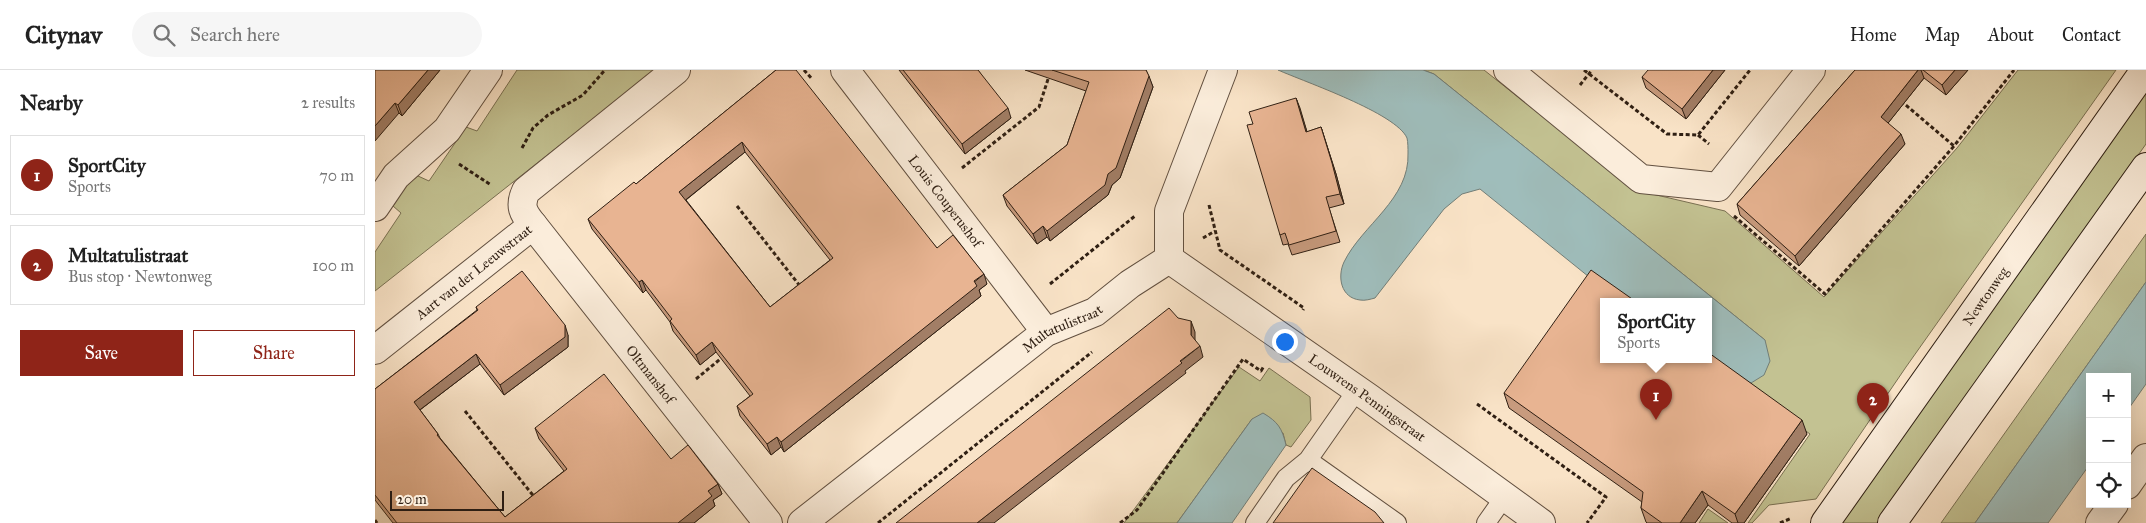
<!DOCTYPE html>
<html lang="en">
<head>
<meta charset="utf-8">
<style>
	:root { --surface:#fff; --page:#f6f6f6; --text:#222; --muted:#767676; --line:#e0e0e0; --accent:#8f2418 }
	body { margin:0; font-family:"IM FELL Great Primer",serif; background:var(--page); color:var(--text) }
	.controls { position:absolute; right:15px; bottom:15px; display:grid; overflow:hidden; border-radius:0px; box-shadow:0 5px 20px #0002 }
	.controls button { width:45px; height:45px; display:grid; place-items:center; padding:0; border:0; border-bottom:1px solid var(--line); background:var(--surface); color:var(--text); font:25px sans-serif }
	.scale { position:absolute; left:15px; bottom:12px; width:114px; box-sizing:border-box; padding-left:5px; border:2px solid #2f1f13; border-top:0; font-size:14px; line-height:18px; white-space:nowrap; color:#2f1f13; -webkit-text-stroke:4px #fbeddb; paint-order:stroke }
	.you { position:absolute; left:909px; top:271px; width:18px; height:18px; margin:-12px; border:4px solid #fff; border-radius:50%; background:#1a73e8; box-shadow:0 0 0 8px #1a73e833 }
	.badge { display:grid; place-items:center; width:32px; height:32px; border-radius:50%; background:var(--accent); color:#fff; font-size:16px; font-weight:700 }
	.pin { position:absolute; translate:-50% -41px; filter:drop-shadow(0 1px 2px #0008) }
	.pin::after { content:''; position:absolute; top:26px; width:18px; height:15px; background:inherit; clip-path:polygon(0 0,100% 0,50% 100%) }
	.popup { position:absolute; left:1225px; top:228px; width:112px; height:65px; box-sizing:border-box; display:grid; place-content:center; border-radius:0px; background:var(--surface); filter:drop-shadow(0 1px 4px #0005); font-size:16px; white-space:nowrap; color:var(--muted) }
	.popup b { font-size:19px; color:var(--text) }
	.popup::after { content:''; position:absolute; left:50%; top:100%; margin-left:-10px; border:10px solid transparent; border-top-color:var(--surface) }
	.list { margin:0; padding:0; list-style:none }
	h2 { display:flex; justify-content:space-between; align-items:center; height:65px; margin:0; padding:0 20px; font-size:21px }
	h2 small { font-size:16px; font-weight:400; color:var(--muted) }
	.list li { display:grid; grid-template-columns:32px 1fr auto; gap:15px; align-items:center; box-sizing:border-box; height:80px; margin:0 10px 10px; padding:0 10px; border:1px solid var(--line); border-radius:0px }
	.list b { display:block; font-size:19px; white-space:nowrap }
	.list p { margin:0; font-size:16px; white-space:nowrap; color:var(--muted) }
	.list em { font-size:16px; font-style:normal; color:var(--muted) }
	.actions { display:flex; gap:10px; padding:15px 20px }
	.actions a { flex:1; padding:11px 0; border:1px solid var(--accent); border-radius:0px; text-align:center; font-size:18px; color:var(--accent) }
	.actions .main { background:var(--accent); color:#fff }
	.icon { flex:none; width:28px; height:28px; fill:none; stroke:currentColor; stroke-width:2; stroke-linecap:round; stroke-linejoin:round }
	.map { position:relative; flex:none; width:1771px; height:453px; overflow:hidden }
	header { display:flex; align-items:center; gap:30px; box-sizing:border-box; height:70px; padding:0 25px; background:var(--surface); border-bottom:1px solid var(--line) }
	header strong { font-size:24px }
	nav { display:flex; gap:28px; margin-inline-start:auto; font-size:18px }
	.search { width:350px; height:45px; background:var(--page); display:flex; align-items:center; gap:12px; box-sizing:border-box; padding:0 18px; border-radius:28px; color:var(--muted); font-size:19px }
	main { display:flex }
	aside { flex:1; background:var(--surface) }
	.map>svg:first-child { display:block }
</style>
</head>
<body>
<header>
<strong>Citynav</strong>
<div class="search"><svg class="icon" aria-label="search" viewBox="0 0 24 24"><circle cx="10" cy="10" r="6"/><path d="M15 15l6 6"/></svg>Search here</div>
<nav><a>Home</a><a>Map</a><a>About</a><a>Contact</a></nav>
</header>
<main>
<aside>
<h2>Nearby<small>2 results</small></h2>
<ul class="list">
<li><span class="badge">1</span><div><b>SportCity</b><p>Sports</p></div><em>70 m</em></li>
<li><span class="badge">2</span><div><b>Multatulistraat</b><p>Bus stop · Newtonweg</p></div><em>100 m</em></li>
</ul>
<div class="actions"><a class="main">Save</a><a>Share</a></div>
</aside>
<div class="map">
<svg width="1771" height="453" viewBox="0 0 1771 453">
	<rect width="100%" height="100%" fill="#f9e3c7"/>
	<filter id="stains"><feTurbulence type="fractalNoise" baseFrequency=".004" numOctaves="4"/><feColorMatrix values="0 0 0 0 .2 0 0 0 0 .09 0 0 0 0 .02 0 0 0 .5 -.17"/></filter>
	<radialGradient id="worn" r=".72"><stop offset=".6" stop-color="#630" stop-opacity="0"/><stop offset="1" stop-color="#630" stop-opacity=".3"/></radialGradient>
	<!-- green -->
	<path fill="#c3c292" stroke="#797052" d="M142 0H280L0 221V182L26 143 18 136 33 113 43 106 54 111 91 57 102 61Z
		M1048 0H1109L1260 120 1350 141 1449 227 1582 78 1643 0H1741L1531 297 1441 429 1394 435 1377 453H1373L1435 364 1362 312 1390 270 1059 4Z
		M1771 21V74L1502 453H1465Z
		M1771 164V212L1600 453H1566Z
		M864 297 885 311 894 298 935 327 936 350 916 377 911 375 908 363 877 349 802 453H749Z
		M1333 439 1353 453H1324Z"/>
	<!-- water -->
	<path fill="#9fbdbb" stroke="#727e78" d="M903 0H1048L1059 4 1390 270 1395 291 1389 305 1376 313 1362 312 1334 289V231H1247L1224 215 1105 119 1087 124 1069 139 1000 228C996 229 990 231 985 230 966 228 962 207 969 192 987 155 1035 129 1033 83 1033 79 1033 72 1032 68 1021 43 930 12 903 0Z
		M1771 212V314L1752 341V307H1715V394L1673 453H1600Z
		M888 343C903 352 907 358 911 375L857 453H802L877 349Z"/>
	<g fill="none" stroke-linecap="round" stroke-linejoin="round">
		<defs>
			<path id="lane" d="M933 390 1022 453
				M880 453 911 408 933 390 982 320
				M1111 453 1130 426"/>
			<g id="street">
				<path id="s1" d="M470 0 671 262"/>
				<path d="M1133 0 1266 109 1343 117 1436 0"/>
				<path d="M0 137 21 106 72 60 113 0"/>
				<path id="s2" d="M158 155 393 453"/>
				<path id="s3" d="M794 189 994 328 1166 453"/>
				<path id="s4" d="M0 280 158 155C148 143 144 136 151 121L301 0"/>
				<path d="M1752 415 1771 388"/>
				<path id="s5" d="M427 453 671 262 720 242 755 214 794 189V141L848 0"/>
				<path d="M1725 453 1739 434"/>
			</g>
			<g id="secondary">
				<path id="s6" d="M1450 453 1770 0"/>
				<path d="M1517 453 1771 97"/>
			</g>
		</defs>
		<!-- lane casing -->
		<use href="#lane" stroke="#625040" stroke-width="20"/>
		<!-- street casing -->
		<use href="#street" stroke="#625040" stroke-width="30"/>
		<!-- secondary casing -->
		<use href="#secondary" stroke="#2f1f13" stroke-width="30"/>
		<!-- path -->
		<path stroke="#2f1f13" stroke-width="3" stroke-dasharray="4 2.5" stroke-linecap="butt" d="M429 0 437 9
			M1209 0 1292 64 1323 65 1375 0
			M1205 15 1217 0
			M1526 31 1579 76
			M1323 65 1334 74
			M147 78 158 58 173 45 208 25 230 0
			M84 94 116 115
			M587 98 664 37 676 0
			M834 135 845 180 929 238 928 240
			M362 136 425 216
			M1359 146 1450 224 1579 76 1639 0
			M828 168 840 161
			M675 214 760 146
			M321 309 349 286
			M1102 334 1231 427 1212 453
			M90 341 161 429
			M0 450 2 453
			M503 453 717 282
			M745 453 762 440 868 289 886 301 889 296
			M1405 453 1417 448"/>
		<!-- lane -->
		<use href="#lane" stroke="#fbeddb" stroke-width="18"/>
		<!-- street -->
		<use href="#street" stroke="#fbeddb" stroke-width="28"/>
		<!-- secondary -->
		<use href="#secondary" stroke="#fbeddb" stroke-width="28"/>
	</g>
	<!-- wall -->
	<path fill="#c89b7e" stroke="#2f1f13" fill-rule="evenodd" d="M0 0H65L27 46 24 43Z
		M401 0 562 178 612 214 604 220 606 226 409 382 406 377 396 385 365 346 362 336 375 326 341 282 325 295 298 261 295 252 271 220 268 223 217 159 213 149 261 114ZM370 82 455 190 395 237 311 130Z
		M524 0H603L636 48 590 84Z
		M650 0H771L778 17 745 108 737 115 733 125 675 171 672 167 662 174 632 136 628 125 692 75 711 21Z
		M1350 0 1311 49 1271 18 1267 7Z
		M1480 0H1593L1571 25 1549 8 1513 53 1530 74 1424 196 1365 145 1362 134Z
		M921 28 932 62 946 57 961 104 969 134 954 138 965 172 917 185 913 174 908 175 905 165Z
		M101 237 193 265V277L129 325 105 294 45 340 63 364 65 368 130 447 189 401 164 369 160 358 296 389 343 414 347 424 338 430 340 436 319 453H18L0 430V319L102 240Z
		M1129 323 1432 364 1369 453H1357L1333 435 1320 453H1272L1271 452 1266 438 1267 432 1134 338Z"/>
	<!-- shaded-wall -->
	<path fill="#a27e66" stroke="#2f1f13" d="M53 0H65L27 46 23 35Z
		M1338 0H1350L1311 49 1307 39Z
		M1543 0H1546L1549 8 1510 57 1506 47Z
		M1580 0H1593L1571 25 1567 15Z
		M774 6 778 17 745 108 737 115 733 125 675 171 672 161Z
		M921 28 925 38 935 72 931 62Z
		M20 33 24 43 0 71V56Z
		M633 38 636 48 590 84 587 74Z
		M946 57 961 104 969 134 965 124Z
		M1526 64 1530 74 1424 196 1420 186Z
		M367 72 370 82 308 132 304 122Z
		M668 156 672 167 662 174 658 164Z
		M609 204 612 214 604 220 606 226 409 382 406 372Z
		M267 210 271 220 268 223 264 212Z
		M816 251 820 262V275L816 265Z
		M190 255 193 265V277L129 325 125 315Z
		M337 272 341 282 325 295 321 285Z
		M825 276 828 287 810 301 811 303 619 453H602Z
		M101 284 105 294 42 342 39 332Z
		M1427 350 1432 364 1369 453H1363L1360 444Z
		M402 367 406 377 396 385 392 374Z
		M343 414 347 424 338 430 340 436 319 453H303L333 421Z
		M1327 421 1333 435 1320 453H1305Z"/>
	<!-- building -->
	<path fill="#e8b492" stroke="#2f1f13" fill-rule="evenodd" d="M0 0H53L23 35 20 33 0 56Z
		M401 0H421L562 178 578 165 609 204 599 211 602 216 406 372 402 367 392 374 362 336 378 324 337 272 321 285 295 251 297 249 267 210 264 212 213 149 259 112 261 114ZM367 72 458 188 395 237 304 122Z
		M528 0H603L633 38 587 74Z
		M677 0H771L774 6 741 98 733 104 730 115 672 161 668 156 658 164 628 125 692 75 714 12Z
		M1273 0H1338L1307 39 1267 7Z
		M1480 0H1543L1506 47 1526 64 1420 186 1362 134Z
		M1548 0H1580L1567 15Z
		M921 28 931 62 946 57 957 93 965 124 951 127 961 161 914 175 910 163 905 165 872 55 878 54 874 42Z
		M1216 200 1260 231H1228V289H1334V283L1427 350 1360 444 1327 421 1305 453H1287L1266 438 1268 422 1129 323Z
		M147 201 190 255V267L125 315 101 284 39 332 63 364 62 365 130 447 192 399 160 358 229 304 296 389 313 375 343 414 333 421 337 426 303 453H22L0 425V319L103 240 101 237Z
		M794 238 803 248 816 251V265L825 276 805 291 807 293 602 453H521Z
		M937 398 1000 442 1009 453H898Z"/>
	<g text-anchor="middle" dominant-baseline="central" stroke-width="4" stroke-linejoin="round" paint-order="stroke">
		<!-- street labels -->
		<g font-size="14" fill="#2f1f13" stroke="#fbeddb">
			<text stroke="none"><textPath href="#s1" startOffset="165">Louis Couperushof</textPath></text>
			<text stroke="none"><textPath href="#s4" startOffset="126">Aart van der Leeuwstraat</textPath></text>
			<text stroke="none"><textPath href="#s6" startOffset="278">Newtonweg</textPath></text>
			<text stroke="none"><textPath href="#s5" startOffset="326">Multatulistraat</textPath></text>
			<text stroke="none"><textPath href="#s2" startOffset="190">Oltmanshof</textPath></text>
			<text stroke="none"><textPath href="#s3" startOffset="242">Louwrens Penningstraat</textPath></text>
		</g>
	</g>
	<rect width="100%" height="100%" filter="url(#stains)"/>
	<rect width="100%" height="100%" fill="url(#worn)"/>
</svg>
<div class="controls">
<button>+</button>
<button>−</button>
<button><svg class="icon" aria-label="locate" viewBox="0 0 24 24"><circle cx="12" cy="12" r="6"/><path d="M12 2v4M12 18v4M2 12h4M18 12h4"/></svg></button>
</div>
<div class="scale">20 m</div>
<div class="you"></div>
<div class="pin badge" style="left:1281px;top:350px">1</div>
<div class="popup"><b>SportCity</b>Sports</div>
<div class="pin badge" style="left:1498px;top:354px">2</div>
</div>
</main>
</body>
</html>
